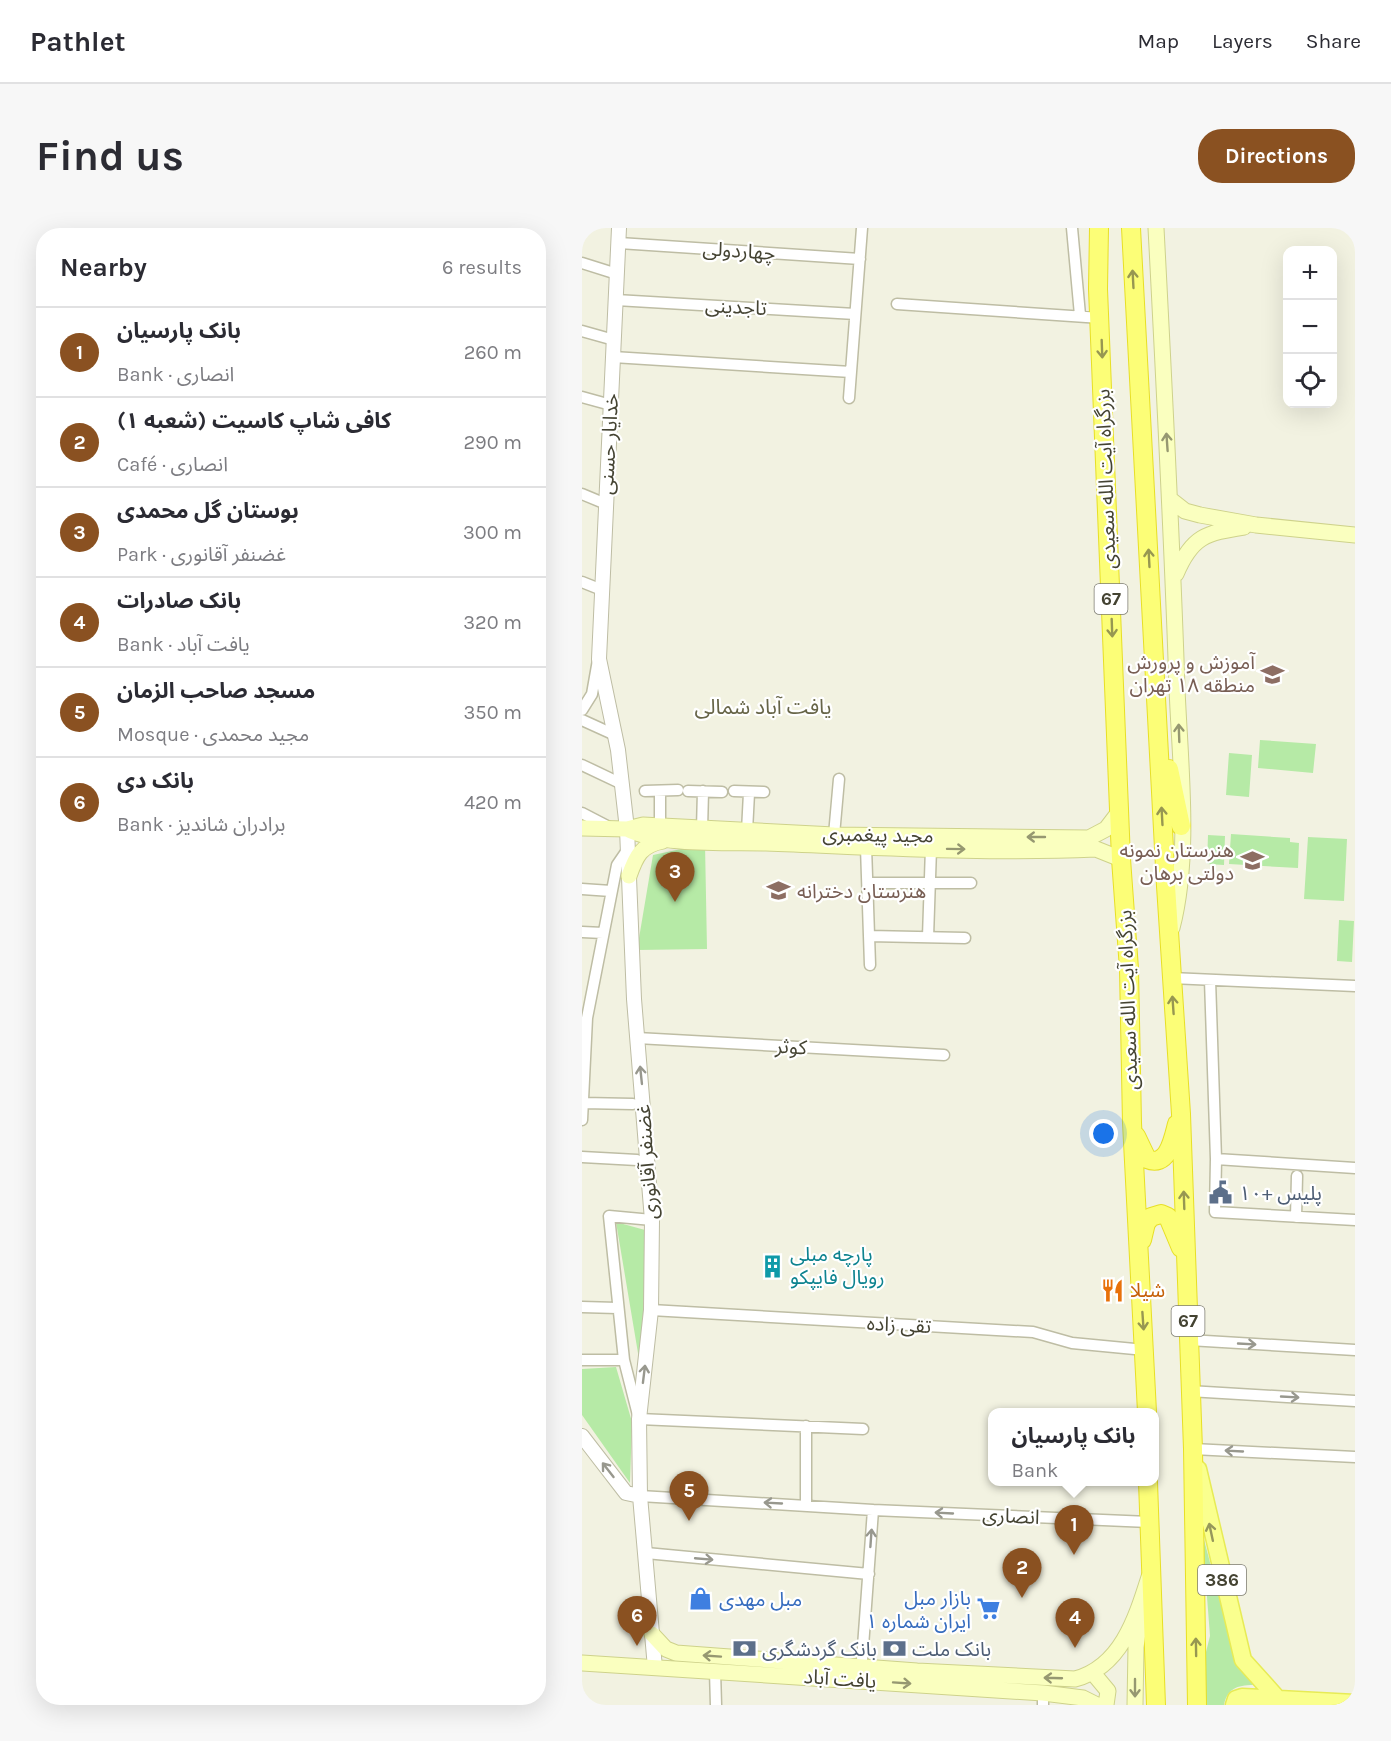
<!DOCTYPE html>
<html lang="en">
<head>
<meta charset="utf-8">
<style>
	:root { --surface:#fff; --page:#f7f7f7; --text:#2b2b33; --muted:#7c7c81; --line:#e1e1e2; --accent:#8a5121 }
	body { margin:0; font-family:Karla,"Noto Sans Arabic",sans-serif; background:var(--page); color:var(--text) }
	.controls { position:absolute; right:18px; top:18px; display:grid; overflow:hidden; border-radius:12px; box-shadow:0 6px 24px #0002 }
	.controls button { width:54px; height:54px; display:grid; place-items:center; padding:0; border:0; border-bottom:2px solid var(--line); background:var(--surface); color:var(--text); font:30px sans-serif }
	.you { position:absolute; left:522px; top:906px; width:21px; height:21px; margin:-15px; border:4px solid #fff; border-radius:50%; background:#1a73e8; box-shadow:0 0 0 9px #1a73e833 }
	.badge { display:grid; place-items:center; width:39px; height:39px; border-radius:50%; background:var(--accent); color:#fff; font-size:20px; font-weight:700 }
	.pin { position:absolute; translate:-50% -50px; filter:drop-shadow(0 2px 3px #0008) }
	.pin::after { content:''; position:absolute; top:32px; width:21px; height:18px; background:inherit; clip-path:polygon(0 0,100% 0,50% 100%) }
	.popup { position:absolute; left:406px; top:1180px; width:171px; height:78px; box-sizing:border-box; display:grid; place-content:center; border-radius:12px; background:var(--surface); filter:drop-shadow(0 2px 4px #0005); font-size:20px; white-space:nowrap; color:var(--muted) }
	.popup b { font-size:22px; color:var(--text) }
	.popup::after { content:''; position:absolute; left:50%; top:100%; margin-left:-12px; border:12px solid transparent; border-top-color:var(--surface) }
	.list { margin:0; padding:0; list-style:none }
	h2 { display:flex; justify-content:space-between; align-items:center; height:78px; margin:0; padding:0 24px; font-size:26px }
	h2 small { font-size:20px; font-weight:400; color:var(--muted) }
	.list li { display:grid; grid-template-columns:39px 1fr auto; gap:18px; align-items:center; box-sizing:border-box; height:90px; padding:0 24px; border-top:2px solid var(--line) }
	.list b { display:block; font-size:22px; white-space:nowrap }
	.list p { margin:0; font-size:20px; white-space:nowrap; color:var(--muted) }
	.list em { font-size:20px; font-style:normal; color:var(--muted) }
	.icon { flex:none; width:33px; height:33px; fill:none; stroke:currentColor; stroke-width:2; stroke-linecap:round; stroke-linejoin:round }
	.map { position:relative; flex:none; width:773px; height:1477px; overflow:hidden; border-radius:24px }
	header { display:flex; align-items:center; gap:36px; box-sizing:border-box; height:84px; padding:0 30px; background:var(--surface); border-bottom:2px solid var(--line) }
	header strong { font-size:28px }
	nav { display:flex; gap:33px; margin-inline-start:auto; font-size:21px }
	.intro { display:flex; align-items:center; justify-content:space-between; box-sizing:border-box; height:144px; padding:0 36px }
	h1 { margin:0; font-size:42px }
	.button { padding:15px 27px; border-radius:24px; background:var(--accent); color:#fff; font-size:21px; font-weight:700 }
	main { display:flex; gap:36px; padding:0 36px }
	aside { flex:1; background:var(--surface); border-radius:24px; box-shadow:0 6px 24px #0002 }
	.map>svg:first-child { display:block }
</style>
</head>
<body>
<header>
<strong>Pathlet</strong>
<nav><a>Map</a><a>Layers</a><a>Share</a></nav>
</header>
<div class="intro"><h1>Find us</h1><a class="button">Directions</a></div>
<main>
<aside>
<h2>Nearby<small>6 results</small></h2>
<ul class="list">
<li><span class="badge">1</span><div><b>بانک پارسیان</b><p>Bank · انصاری</p></div><em>260 m</em></li>
<li><span class="badge">2</span><div><b>کافی شاپ کاسیت (شعبه ۱)</b><p>Café · انصاری</p></div><em>290 m</em></li>
<li><span class="badge">3</span><div><b>بوستان گل محمدی</b><p>Park · غضنفر آقانوری</p></div><em>300 m</em></li>
<li><span class="badge">4</span><div><b>بانک صادرات</b><p>Bank · یافت آباد</p></div><em>320 m</em></li>
<li><span class="badge">5</span><div><b>مسجد صاحب الزمان</b><p>Mosque · مجید محمدی</p></div><em>350 m</em></li>
<li><span class="badge">6</span><div><b>بانک دی</b><p>Bank · برادران شاندیز</p></div><em>420 m</em></li>
</ul>
</aside>
<div class="map">
<svg width="773" height="1477" viewBox="0 0 773 1477">
	<rect width="100%" height="100%" fill="#f2f2e1"/>
	<!-- green -->
	<path fill="#b6eaa6" d="M678 512 734 516 731 545 676 540Z
		M647 525 670 527 667 569 644 567Z
		M649 606 708 610V614L717 615 716 640 647 636Z
		M626 607 643 608 642 637 625 636Z
		M726 609 765 611 762 673 722 671Z
		M123 616 125 721 55 722 71 627Z
		M757 692 772 693 770 734 755 733Z
		M34 994 63 1002 64 1035 58 1137Z
		M34 1139 50 1194 48 1255 0 1187V1141Z
		M620 1304 653 1430 671 1457C655 1457 645 1461 642 1477H620V1440L628 1408Z"/>
	<g fill="none" stroke-linecap="round" stroke-linejoin="round">
		<defs>
			<path id="minor" d="M490 0 498 87
				M37 15 278 31
				M0 35 35 46
				M34 72 273 86
				M315 76 519 90
				M0 103 32 112
				M31 129 269 144
				M0 169 29 177
				M267 170 280 0
				M0 266 24 276
				M0 354 20 362
				M0 482 10 466 16 432
				M0 492 33 507
				M0 537 40 556
				M63 563 96 562
				M106 563 140 564
				M152 563 182 564
				M0 585 27 599
				M78 598V563
				M120 601 121 563
				M165 603 167 565
				M252 607 257 551
				M284 619 288 737
				M286 655H389
				M0 661 29 663
				M0 704 21 705
				M287 708 383 710
				M346 709 349 620
				M589 750 773 758
				M628 752 634 931 633 984 773 992
				M55 810 362 827
				M1 875 51 876
				M0 892 5 790 35 637 46 621
				M0 929 55 932
				M634 931 773 940
				M714 989 715 948
				M70 992 27 988 42 1132 57 1191 281 1201
				M0 1079 35 1080
				M69 1082 451 1104 490 1115 563 1122
				M607 1112 773 1122
				M0 1132H42
				M607 1163 773 1173
				M224 1198V1277
				M611 1221 773 1229
				M58 1268 291 1282 567 1294
				M64 1325 287 1346
				M133 1443 134 1477
				M279 1446 291 1282
				M461 1465V1477"/>
			<path id="tertiary" d="M37 0 17 431 36 522 45 601 52 771 70 992 69 1082 57 1191 58 1268 73 1440
				M0 1208 44 1265 58 1268"/>
			<path id="secondary" d="M574 0C582 153 590 306 595 460 598 537 609 626 590 700
				M589 272 603 283 618 287 674 297 773 307
				M594 346C610 308 624 305 662 299
				M0 600 45 601 61 597 252 607 507 610 524 601 537 584
				M45 601C78 618 146 614 184 615 294 619 404 626 514 621L539 631
				M47 648C54 628 59 617 81 613
				M70 1406 84 1421 94 1425 335 1443 493 1451C539 1439 554 1390 567 1349
				M0 1435 461 1465 501 1470 515 1477
				M511 1445 526 1463 524 1477
				M553 1477 554 1419 558 1390"/>
			<path id="primary" d="M616 1241 661 1432 696 1471
				M652 1477 654 1471 660 1469 773 1475"/>
			<path id="trunk" d="M517 0 516 61 539 631 547 741 550 895 565 1184
				M549 0 584 658 599 886 611 1221 615 1477
				M587 541 599 598
				M554 908 565 931C586 940 591 911 595 896
				M560 1012 564 995 569 989 579 986 586 989 599 1020
				M566 1254 574 1477"/>
		</defs>
		<!-- minor casing -->
		<use href="#minor" stroke="#bebda4" stroke-width="13"/>
		<!-- tertiary casing -->
		<use href="#tertiary" stroke="#bebda4" stroke-width="16"/>
		<!-- secondary casing -->
		<use href="#secondary" stroke="#ced28b" stroke-width="17"/>
		<!-- primary casing -->
		<use href="#primary" stroke="#e7eb56" stroke-width="19"/>
		<!-- trunk casing -->
		<use href="#trunk" stroke="#e7df26" stroke-width="20"/>
		<!-- minor -->
		<use href="#minor" stroke="#fff" stroke-width="10"/>
		<!-- tertiary -->
		<use href="#tertiary" stroke="#fff" stroke-width="14"/>
		<!-- secondary -->
		<use href="#secondary" stroke="#faffbf" stroke-width="15"/>
		<!-- primary -->
		<use href="#primary" stroke="#faff8e" stroke-width="16"/>
		<!-- trunk -->
		<use href="#trunk" stroke="#fcfe77" stroke-width="18"/>
	</g>
	<!-- one-way arrows -->
	<defs><path id="oneway-shaft" d="M-6 0H5M1.5-3L5.5 0L1.5 3" fill="none" stroke-width="1.6" stroke-linecap="round" stroke-linejoin="round" transform="scale(1.5)"/></defs>
	<g stroke="#979751">
		<use href="#oneway-shaft" transform="translate(551 51) rotate(-93)"/>
		<use href="#oneway-shaft" transform="translate(520 121) rotate(88)"/>
		<use href="#oneway-shaft" transform="translate(567 330) rotate(-93)"/>
		<use href="#oneway-shaft" transform="translate(530 400) rotate(88)"/>
		<use href="#oneway-shaft" transform="translate(580 588) rotate(-93)"/>
		<use href="#oneway-shaft" transform="translate(591 777) rotate(-94)"/>
		<use href="#oneway-shaft" transform="translate(602 972) rotate(-92)"/>
		<use href="#oneway-shaft" transform="translate(561 1093) rotate(86)"/>
		<use href="#oneway-shaft" transform="translate(614 1419) rotate(-91)"/>
	</g>
	<g stroke="#969871">
		<use href="#oneway-shaft" transform="translate(585 214) rotate(-94)"/>
		<use href="#oneway-shaft" transform="translate(597 505) rotate(-92)"/>
		<use href="#oneway-shaft" transform="translate(454 609) rotate(-180)"/>
		<use href="#oneway-shaft" transform="translate(374 621) rotate(1)"/>
		<use href="#oneway-shaft" transform="translate(130 1428) rotate(-176)"/>
		<use href="#oneway-shaft" transform="translate(471 1450) rotate(-178)"/>
		<use href="#oneway-shaft" transform="translate(320 1455) rotate(4)"/>
		<use href="#oneway-shaft" transform="translate(553 1460) rotate(90)"/>
	</g>
	<g stroke="#98988e">
		<use href="#oneway-shaft" transform="translate(59 847) rotate(-96)"/>
		<use href="#oneway-shaft" transform="translate(665 1116) rotate(3)"/>
		<use href="#oneway-shaft" transform="translate(62 1146) rotate(-83)"/>
		<use href="#oneway-shaft" transform="translate(708 1169) rotate(3)"/>
		<use href="#oneway-shaft" transform="translate(652 1223) rotate(-177)"/>
		<use href="#oneway-shaft" transform="translate(26 1242) rotate(-128)"/>
		<use href="#oneway-shaft" transform="translate(191 1275) rotate(-177)"/>
		<use href="#oneway-shaft" transform="translate(362 1285) rotate(-177)"/>
		<use href="#oneway-shaft" transform="translate(289 1310) rotate(-86)"/>
		<use href="#oneway-shaft" transform="translate(122 1331) rotate(5)"/>
	</g>
	<use stroke="#96985b" href="#oneway-shaft" transform="translate(629 1304) rotate(-102)"/>
	<!-- icons -->
	<defs>
		<symbol id="school-bare" viewBox="-9 -9 18 18"><path d="M0-5L7-2L0 1L-7-2ZM-4 1L0 2.5L4 1V4Q0 6-4 4Z" fill="#8d6e63" stroke="#fff" stroke-width="2.5" paint-order="stroke"/></symbol>
		<symbol id="civic-bare" viewBox="-9 -9 18 18"><path d="M-.6-6.5H3V-4.5H.6V-3L4-1V1h2V6H-6V1h2V-1L-.6-3ZM-1.2 2.5V6h2.4V2.5Z" fill="#5c6f8a" stroke="#fff" stroke-width="2.5" paint-order="stroke"/></symbol>
		<symbol id="building-bare" viewBox="-9 -9 18 18"><path d="M-4-6H4V6H1V3H-1V6H-4ZM-2.5-4.3h1.7v1.8h-1.7ZM.8-4.3h1.7v1.8H.8ZM-2.5-1h1.7V.8h-1.7ZM.8-1h1.7V.8H.8Z" fill="#0f9aa8" stroke="#fff" stroke-width="2.5" paint-order="stroke"/></symbol>
		<symbol id="restaurant-bare" viewBox="-9 -9 18 18"><path d="M-5-6h1v4h1v-4h1v4h1v-4h1v5L-1.5 .5V6h-2V.5L-5-1ZM5-6V6H3V1.5H1.5Q1.5-4 5-6Z" fill="#e8710a" stroke="#fff" stroke-width="2.5" paint-order="stroke"/></symbol>
		<symbol id="shop-bare" viewBox="-9 -9 18 18"><path d="M-5-2.5h2.3a2.7 3.5 0 0 1 5.4 0H5L5.5 6h-11ZM-1.5-2.5h3a1.5 2.3 0 0 0-3 0Z" fill="#3f7fe0" stroke="#fff" stroke-width="2.5" paint-order="stroke"/></symbol>
		<symbol id="supermarket-bare" viewBox="-9 -9 18 18"><path d="M-6-5.5h2.5l.6 2H6L4.5 2H-2.5L-4.4-4H-6ZM-1.5 3.2a1.3 1.3 0 1 0 .1 0ZM3 3.2a1.3 1.3 0 1 0 .1 0Z" fill="#3f7fe0" stroke="#fff" stroke-width="2.5" paint-order="stroke"/></symbol>
		<symbol id="bank-bare" viewBox="-9 -9 18 18"><path d="M-6-4H6V4H-6ZM0-2.3a2.3 2.3 0 1 0 0 4.6a2.3 2.3 0 1 0 0-4.6Z" fill="#5c6f8a" stroke="#fff" stroke-width="2.5" paint-order="stroke"/></symbol>
	</defs>
	<g fill-rule="evenodd">
		<use href="#school-bare" x="674" y="430" width="33" height="33"/>
		<use href="#school-bare" x="654" y="616" width="33" height="33"/>
		<use href="#school-bare" x="180" y="646" width="33" height="33"/>
		<use href="#civic-bare" x="622" y="948" width="33" height="33"/>
		<use href="#building-bare" x="174" y="1022" width="33" height="33"/>
		<use href="#restaurant-bare" x="514" y="1046" width="33" height="33"/>
		<use href="#shop-bare" x="102" y="1354" width="33" height="33"/>
		<use href="#supermarket-bare" x="390" y="1364" width="33" height="33"/>
		<use href="#bank-bare" x="146" y="1404" width="33" height="33"/>
		<use href="#bank-bare" x="296" y="1404" width="33" height="33"/>
	</g>
	<g text-anchor="middle" dominant-baseline="central" stroke-width="4.5" stroke-linejoin="round" paint-order="stroke">
		<!-- shield labels -->
		<g fill="#fff" stroke="#7c7b70" stroke-width="1.5">
			<rect x="512.5" y="356" width="33" height="30" rx="4.5"/>
			<rect x="589.5" y="1078" width="33" height="30" rx="4.5"/>
			<rect x="616" y="1337" width="48" height="30" rx="4.5"/>
		</g>
		<g font-size="18" font-weight="bold" fill="#444332">
			<text x="529" y="371">67</text>
			<text x="606" y="1093">67</text>
			<text x="640" y="1352">386</text>
		</g>
		<!-- street labels -->
		<g font-size="20" fill="#444332" stroke="#fff">
			<text transform="translate(157 23) rotate(4)">چهاردولی</text>
			<text transform="translate(154 79) rotate(3)">تاجدینی</text>
			<text transform="translate(27 216) rotate(-87)">خدایار حسنی</text>
			<text transform="translate(524 251) rotate(-92)">بزرگراه آیت الله سعیدی</text>
			<text transform="translate(296 607) rotate(1)">مجید پیغمبری</text>
			<text transform="translate(546 772) rotate(-92)">بزرگراه آیت الله سعیدی</text>
			<text transform="translate(209 819) rotate(3)">کوثر</text>
			<text transform="translate(65 934) rotate(-94)">غضنفر آقانوری</text>
			<text transform="translate(317 1097) rotate(3)">تقی زاده</text>
			<text transform="translate(429 1288) rotate(3)">انصاری</text>
			<text transform="translate(258 1451) rotate(4)">یافت آباد</text>
		</g>
		<!-- education labels -->
		<g font-size="20" fill="#785e54" stroke="#fff" text-anchor="end">
			<text x="673" y="434">آموزش و پرورش<tspan x="673" dy="23">منطقه ۱۸ تهران</tspan></text>
			<text x="652" y="622">هنرستان نمونه<tspan x="652" dy="23">دولتی برهان</tspan></text>
			<text x="215" y="663" text-anchor="start">هنرستان دخترانه</text>
		</g>
		<!-- service labels -->
		<g font-size="20" fill="#4e5e75" stroke="#fff" text-anchor="start">
			<text x="657" y="965">پلیس +۱۰</text>
			<text x="180" y="1421">بانک گردشگری</text>
			<text x="330" y="1421">بانک ملت</text>
		</g>
		<!-- culture labels -->
		<g font-size="20" fill="#0d838f" stroke="#fff" text-anchor="start">
			<text x="208" y="1026">پارچه مبلی<tspan x="208" dy="23">رویال فایپکو</tspan></text>
		</g>
		<!-- food labels -->
		<g font-size="20" fill="#c56008" stroke="#fff" text-anchor="start">
			<text x="548" y="1062">شیلا</text>
		</g>
		<!-- shop labels -->
		<g font-size="20" fill="#366cbe" stroke="#fff" text-anchor="end">
			<text x="389" y="1370">بازار مبل<tspan x="389" dy="23">ایران شماره ۱</tspan></text>
			<text x="137" y="1371" text-anchor="start">مبل مهدی</text>
		</g>
		<!-- neighbourhood labels -->
		<g font-size="21" fill="#676548" stroke="#fff">
			<text x="181" y="479">یافت آباد شمالی</text>
		</g>
	</g>
</svg>
<div class="controls">
<button>+</button>
<button>−</button>
<button><svg class="icon" aria-label="locate" viewBox="0 0 24 24"><circle cx="12" cy="12" r="6"/><path d="M12 2v4M12 18v4M2 12h4M18 12h4"/></svg></button>
</div>
<div class="you"></div>
<div class="pin badge" style="left:492px;top:1327px">1</div>
<div class="popup"><b>بانک پارسیان</b>Bank</div>
<div class="pin badge" style="left:440px;top:1370px">2</div>
<div class="pin badge" style="left:93px;top:674px">3</div>
<div class="pin badge" style="left:493px;top:1420px">4</div>
<div class="pin badge" style="left:107px;top:1293px">5</div>
<div class="pin badge" style="left:55px;top:1418px">6</div>
</div>
</main>
</body>
</html>
